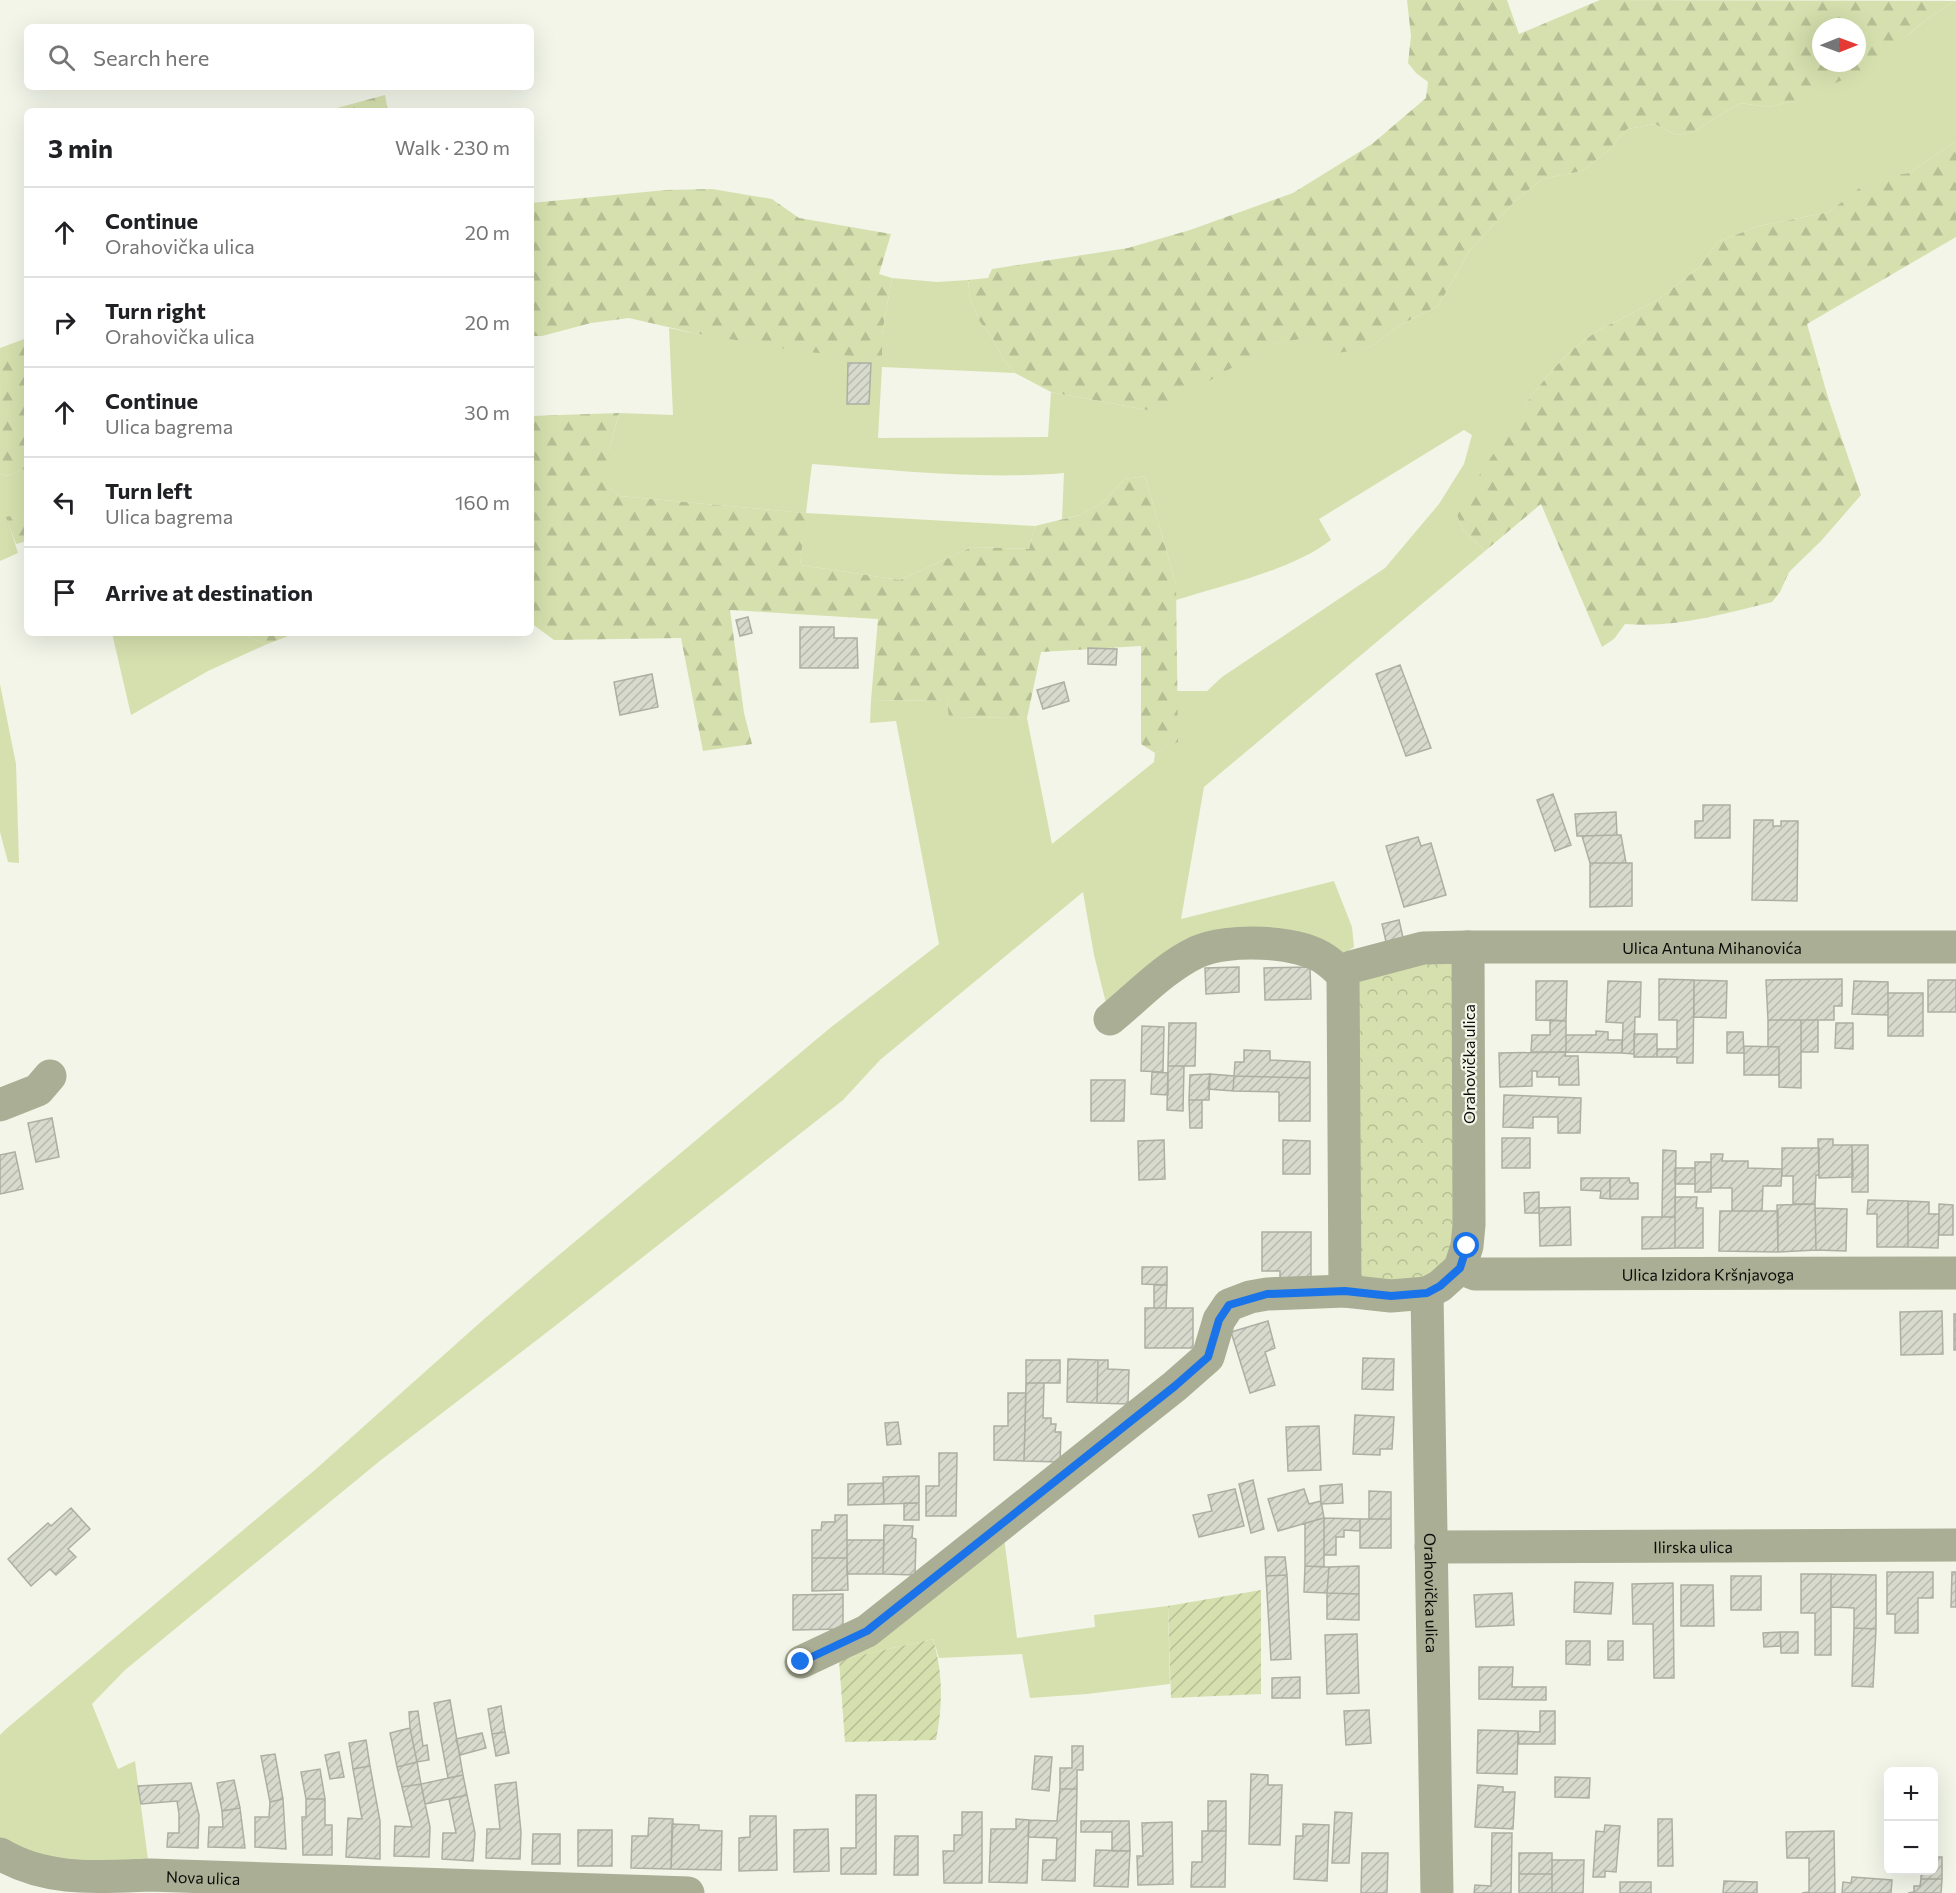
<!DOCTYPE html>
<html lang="en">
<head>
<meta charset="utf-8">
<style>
	:root { --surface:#fff; --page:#f2f2f2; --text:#202124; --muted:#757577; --line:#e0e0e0 }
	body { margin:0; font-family:Commissioner,sans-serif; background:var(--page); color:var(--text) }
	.controls { position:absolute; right:18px; bottom:18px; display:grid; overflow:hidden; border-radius:9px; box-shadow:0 6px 24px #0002 }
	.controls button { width:54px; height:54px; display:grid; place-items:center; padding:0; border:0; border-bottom:2px solid var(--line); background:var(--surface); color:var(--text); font:30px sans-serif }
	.compass { position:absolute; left:1812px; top:18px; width:54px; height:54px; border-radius:50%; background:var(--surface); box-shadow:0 6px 24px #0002; rotate:89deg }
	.stop { position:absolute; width:18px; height:18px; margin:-14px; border:4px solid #1a73e8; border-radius:50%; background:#fff }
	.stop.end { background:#1a73e8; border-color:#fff; box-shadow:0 2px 6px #0008 }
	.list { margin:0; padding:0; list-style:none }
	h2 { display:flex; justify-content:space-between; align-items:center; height:78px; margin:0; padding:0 24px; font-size:26px }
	h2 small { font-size:20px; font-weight:400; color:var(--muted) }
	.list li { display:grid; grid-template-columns:39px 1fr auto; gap:18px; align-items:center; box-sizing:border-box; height:90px; padding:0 24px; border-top:2px solid var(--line) }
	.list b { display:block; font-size:22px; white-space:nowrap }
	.list p { margin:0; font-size:20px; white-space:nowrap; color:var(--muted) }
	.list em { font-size:20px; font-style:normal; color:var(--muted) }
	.icon { flex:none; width:33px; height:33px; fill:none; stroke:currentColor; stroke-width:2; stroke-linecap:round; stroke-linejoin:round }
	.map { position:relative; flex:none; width:1956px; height:1893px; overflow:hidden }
	.search { position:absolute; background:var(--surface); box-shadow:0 6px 24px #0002; left:24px; top:24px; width:510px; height:66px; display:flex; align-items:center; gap:15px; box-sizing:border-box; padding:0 21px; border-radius:9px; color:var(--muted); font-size:22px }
	.panel { position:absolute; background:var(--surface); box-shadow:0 6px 24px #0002; left:24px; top:108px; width:510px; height:528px; border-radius:9px }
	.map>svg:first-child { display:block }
</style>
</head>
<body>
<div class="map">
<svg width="1956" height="1893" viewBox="0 0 1956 1893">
	<defs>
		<pattern id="forest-firs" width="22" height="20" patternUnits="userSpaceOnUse" patternTransform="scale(1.5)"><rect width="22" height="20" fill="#d6e0ae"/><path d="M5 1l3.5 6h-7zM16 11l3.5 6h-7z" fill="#b6bf94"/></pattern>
		<pattern id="park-crowns" width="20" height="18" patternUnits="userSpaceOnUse" patternTransform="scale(1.5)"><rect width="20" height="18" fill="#d6e0ae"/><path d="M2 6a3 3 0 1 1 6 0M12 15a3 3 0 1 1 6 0" fill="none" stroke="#b6bf94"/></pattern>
		<pattern id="garden-furrows" width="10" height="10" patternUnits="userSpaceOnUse" patternTransform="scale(1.5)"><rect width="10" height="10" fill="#d6e0ae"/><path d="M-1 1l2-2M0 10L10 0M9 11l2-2" fill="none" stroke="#b6bf94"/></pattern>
		<pattern id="building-hatch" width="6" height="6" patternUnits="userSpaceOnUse" patternTransform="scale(1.5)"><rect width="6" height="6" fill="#d7dacd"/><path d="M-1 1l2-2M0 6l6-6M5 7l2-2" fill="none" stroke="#b7baaf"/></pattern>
	</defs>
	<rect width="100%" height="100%" fill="#f2f5e8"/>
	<!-- grass -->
	<path fill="#d6e0ae" d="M1956 1V141L1909 173 1871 180 1829 212 1759 226 1717 242 1700 267 1656 301 1597 331 1573 349 1552 370 1530 398 1457 515 1463 530 1485 551 1204 787 1181 919 1334 881 1352 927 1354 947 1340 956 1214 946 1110 1019 1094 955 1083 892 880 1060 843 1100 555 1326 381 1460 125 1670 92 1704 118 1769 135 1761 149 1867 77 1866 0 1841V1735L6 1729 316 1469 483 1320 547 1265 830 1028 939 944 896 721 870 723 871 700 947 701 950 717 1027 718 1052 844 1154 762 1155 753 1177 742V691H1207L1222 677 1385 568 1439 504 1464 464 1472 435 1464 430 1319 519 1331 540C1292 570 1224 585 1176 600V584L1145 476 1125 479 1102 503 1080 515 1062 519 1064 473C980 480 895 470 812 464L806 513 1035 526 1029 549 972 547 900 580 800 565 805 513 619 496 609 487V450L619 413 673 415 669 328 694 333 882 359V334L892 278 937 282 968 280 970 299 980 322 993 339 1004 360 1015 373 882 367 878 438 1048 437 1051 392 1147 410 1274 343 1308 337 1338 352 1371 347 1400 325 1438 306 1470 250 1514 202 1542 179 1582 171 1608 151 1627 129 1655 124 1676 135 1693 132 1740 103 1769 107 1794 101 1909 34 1931 16Z
		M27 468V512L7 518 18 553 0 561V473L7 476Z
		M112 633H247L248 636 265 645 208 671 131 715Z
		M0 684 16 764 19 863 8 862 0 832Z
		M1002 1522 1017 1638 1095 1627 1094 1615 1168 1606 1170 1684 1087 1694 1030 1698 1022 1654 939 1658 933 1639 839 1660Z"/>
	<!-- forest -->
	<path fill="url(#forest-firs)" fill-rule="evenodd" d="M1407 0H1507L1519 34 1600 0 1956 1 1931 16 1863 71 1794 101 1769 107 1740 103 1693 132 1676 135 1655 124 1627 129 1608 151 1582 171 1542 179 1514 202 1470 250 1438 306 1400 325 1371 347 1338 353 1308 338 1274 343 1173 402 1147 410 1051 392 1015 373 1004 360 993 339 980 322 970 299 968 280 988 278 992 269 1128 248 1190 230 1293 193 1372 144 1426 98 1428 82 1416 73 1408 63 1411 36ZM1821 27H1857V63H1821Z
		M385 95 388 111H326Z
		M1956 141V237L1807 324 1829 401 1861 495 1821 541 1789 572 1780 592 1772 602C1724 614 1676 628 1625 624L1614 639 1602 647 1541 504 1485 551 1463 530 1457 515 1463 500 1530 398 1552 370 1573 349 1597 331 1656 301 1700 267 1717 242 1759 226 1829 212 1871 179 1909 173Z
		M712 189 772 199 799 218 891 234 879 274 892 278 882 334V359L798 351 694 333 629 318 591 323 542 336H531V203L666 190Z
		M27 338V468L7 476 0 473V348Z
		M619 413 609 450V487L619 496 806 513 800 565 900 580 972 547 1029 549 1035 526 1080 515 1102 503 1125 479 1145 476 1176 584 1178 742 1155 753 1141 744V646L1041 652 1027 718 949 717 947 701 871 700 878 619 730 610 744 713 752 744 703 751 681 638 554 640 531 623V416Z
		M27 512V541L16 544 6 517Z
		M247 633H296L265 645 248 636Z"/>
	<!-- park -->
	<path fill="url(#park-crowns)" d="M1431 958 1454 964 1453 1251 1433 1275 1418 1283 1355 1281 1359 979Z"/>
	<!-- garden -->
	<path fill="url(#garden-furrows)" d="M1261 1590V1694L1171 1698 1168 1606Z
		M933 1639C943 1673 943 1705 936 1740L845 1742 839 1660Z"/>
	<!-- building -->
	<path fill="url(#building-hatch)" stroke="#adafa2" stroke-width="1.5" d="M848 363H871L869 404H847Z
		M748 617 752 633 740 636 736 620Z
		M800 627H834V638H857L858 668H800Z
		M1088 648 1117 649 1116 665 1088 664Z
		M1400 665 1431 748 1406 756 1376 674Z
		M652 674 658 707 620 715 614 682Z
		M1064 682 1069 701 1043 709 1037 690Z
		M1553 794 1571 845 1555 851 1537 800Z
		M1703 805H1730V838H1695V821H1703Z
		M1616 812 1617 835 1577 836 1575 814Z
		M1754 820H1773V826H1781V821H1798L1797 901 1752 900Z
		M1617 835H1621L1626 863H1590L1582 836Z
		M1418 837 1421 846 1431 843 1446 895 1404 907 1386 846Z
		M1590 863H1632V906L1590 907Z
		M1399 920 1404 942 1387 946 1382 924Z
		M1239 967V992L1206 994 1205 968Z
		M1310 967 1311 999 1265 1000 1264 968Z
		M1659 979 1694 980 1693 1063H1677V1057H1657V1049H1677V1020H1659Z
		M1842 979V1006H1834V1020H1768L1766 980Z
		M1694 980 1727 981 1726 1018 1694 1017Z
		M1928 980H1956V1012H1928Z
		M1536 981H1567L1566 1021 1536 1020Z
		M1608 981 1641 982 1640 1017H1635L1634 1054 1622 1053 1623 1023 1606 1022Z
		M1854 981 1888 982V1015L1852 1014Z
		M1888 993H1923V1036H1888Z
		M1550 1020 1566 1021V1052H1531L1532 1035H1550Z
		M1768 1020H1801V1088L1779 1087V1047H1768Z
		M1801 1020H1818V1052H1801Z
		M1169 1023H1196L1195 1066H1168Z
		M1836 1023H1853V1049L1835 1048Z
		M1142 1026 1164 1027 1163 1072 1141 1071Z
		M1596 1031 1608 1032V1040H1622V1053L1566 1052V1035H1596Z
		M1727 1032H1743L1744 1053H1727Z
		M1634 1034H1657V1057H1634Z
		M1744 1046 1779 1047V1075H1744Z
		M1244 1050 1270 1051V1060L1310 1062V1078L1234 1076 1235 1062H1244Z
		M1566 1052 1565 1056H1578L1579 1085H1559V1077H1537V1071H1532V1086L1500 1087 1499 1053Z
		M1168 1066H1184L1183 1111 1167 1110Z
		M1152 1072 1168 1073V1095L1151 1094Z
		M1210 1074 1234 1076 1233 1091 1208 1089Z
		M1210 1074 1209 1100H1189L1190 1075Z
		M1234 1076 1310 1078V1121H1279V1092L1233 1091Z
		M1091 1080H1125L1124 1121H1091Z
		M1504 1095 1581 1098 1580 1133H1558V1117H1533V1128L1503 1127Z
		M1189 1100H1202V1128H1190Z
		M52 1118 59 1157 36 1162 28 1123Z
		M1502 1138H1530V1168H1502Z
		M1818 1139H1833V1145H1852L1853 1177 1819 1178Z
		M1164 1140 1165 1179 1139 1180 1138 1141Z
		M1283 1140 1310 1141V1174H1283Z
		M1852 1145H1868V1192H1852Z
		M1782 1148H1819V1175H1816L1815 1204H1793V1176H1782Z
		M1663 1150 1676 1151 1675 1217H1662Z
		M15 1152 23 1189 0 1194V1155Z
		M1711 1154H1723L1722 1161H1748V1168L1782 1169 1781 1186H1763L1762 1211H1732V1188H1711Z
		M1695 1162H1711V1192H1695Z
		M1675 1168H1695V1184H1675Z
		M1581 1178H1610V1199L1600 1198 1601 1191 1581 1190Z
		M1610 1178H1629L1630 1183H1638V1199H1610Z
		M1539 1192V1213H1525L1524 1193Z
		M1675 1197H1697L1696 1208H1703V1248H1675Z
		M1868 1200 1908 1201V1247H1877V1214H1867Z
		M1908 1201 1929 1202V1214H1939L1938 1248 1908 1247Z
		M1815 1204 1816 1250 1778 1252 1777 1205Z
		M1939 1204 1953 1205V1235H1939Z
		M1570 1207 1571 1245 1540 1246 1539 1208Z
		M1815 1208 1847 1209 1846 1251 1816 1250Z
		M1720 1211H1778V1252L1719 1251Z
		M1642 1217H1675V1248L1642 1249Z
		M1262 1232H1311V1283H1280V1271H1262Z
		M1142 1267H1167V1285L1142 1284Z
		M1154 1285H1167L1166 1308H1154Z
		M1145 1308H1193V1348H1145Z
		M1942 1311 1943 1354 1901 1355 1900 1312Z
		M1954 1314H1956V1350H1954Z
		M1268 1321 1275 1348 1265 1352 1275 1385 1250 1393 1231 1332Z
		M1363 1358 1394 1359 1393 1390 1362 1389Z
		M1068 1359 1098 1360 1097 1403 1067 1402Z
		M1026 1360H1060V1383H1026Z
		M1098 1360H1108V1369L1129 1370 1128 1404 1097 1403Z
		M1026 1383H1044L1043 1418H1051V1424H1056L1055 1432H1061L1060 1462 1024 1461Z
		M1008 1393H1026L1024 1461 994 1460V1426H1008Z
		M1355 1415 1394 1417 1392 1449H1380V1455L1353 1454Z
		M898 1422 901 1444 887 1445 885 1423Z
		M1319 1426 1321 1470 1288 1471 1286 1427Z
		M939 1453H957L956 1516H926V1486H939Z
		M919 1476V1503L884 1504 883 1477Z
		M1253 1480 1264 1529 1251 1533 1239 1484Z
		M883 1483 884 1504 848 1505V1484Z
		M1342 1484 1343 1503 1321 1504 1320 1486Z
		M1235 1489 1244 1526 1199 1537 1193 1515 1212 1511 1208 1495Z
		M1304 1489 1309 1504 1321 1501 1324 1518 1278 1531 1268 1499Z
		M1369 1491 1391 1492V1519H1369Z
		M904 1503H919V1520H904Z
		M71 1508 90 1529 68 1549 76 1557 56 1575 50 1569 31 1586 8 1559 48 1523 51 1526Z
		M835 1515H847V1558H812V1530H821L822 1522H835Z
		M1324 1518 1360 1519V1531L1344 1530V1537H1336V1555H1324Z
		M1324 1518V1567L1305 1566V1523Z
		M1360 1519H1391V1548H1360Z
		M884 1525 913 1526 912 1538 916 1539 915 1575 883 1574Z
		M847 1540H884L883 1574H847Z
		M1265 1557H1285L1287 1575 1266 1576Z
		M812 1558H847L848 1590 812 1591Z
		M1305 1566 1329 1567 1327 1593 1304 1592Z
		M1359 1566V1594L1327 1593 1329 1567Z
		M1887 1572H1933V1598H1918V1633H1895V1614H1887Z
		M1952 1572H1956V1607H1951Z
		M1801 1574H1831V1655H1815V1613H1801Z
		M1831 1574 1876 1575V1629L1854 1628V1608L1831 1607Z
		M1287 1575 1291 1659 1271 1660 1266 1576Z
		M1731 1576H1761V1610H1731Z
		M1575 1582 1613 1583 1611 1614 1574 1612Z
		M1673 1583 1674 1678H1654L1653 1624H1633L1632 1584Z
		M1681 1585H1713L1714 1626H1681Z
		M1327 1593 1359 1594V1620L1327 1619Z
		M1512 1593 1514 1625 1476 1627 1474 1595Z
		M843 1594V1629L793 1630V1595Z
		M1854 1628 1876 1629 1873 1687 1852 1686Z
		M1780 1632 1781 1646 1764 1647 1763 1633Z
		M1780 1632H1798V1653H1781Z
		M1357 1634 1359 1693 1327 1694 1325 1635Z
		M1566 1641H1590V1665L1566 1664Z
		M1608 1641H1623V1660H1608Z
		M1479 1667H1513L1512 1687H1546V1700L1479 1699Z
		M1300 1677V1698H1272V1678Z
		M450 1700 463 1775 448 1778 434 1703Z
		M501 1706 505 1732 492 1734 488 1709Z
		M1369 1710 1371 1743 1346 1745 1344 1711Z
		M418 1711 423 1746 427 1745 429 1760 417 1762 410 1728 409 1712Z
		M1540 1711H1555V1744H1519L1518 1731 1540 1732Z
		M410 1728 417 1762 397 1767 390 1733Z
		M1478 1730 1518 1731 1517 1774 1477 1773Z
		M505 1732 509 1753 496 1756 492 1734Z
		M482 1733 486 1748 460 1755 456 1739Z
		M366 1740 370 1766 353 1769 349 1743Z
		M1072 1746H1083V1770H1077V1789H1060V1768H1072Z
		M339 1752 344 1777 330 1779 325 1755Z
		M275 1754 283 1799 270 1802 261 1756Z
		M1035 1756 1052 1757 1049 1791 1032 1789Z
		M417 1762 421 1784 402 1787 397 1767Z
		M370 1766 380 1821V1859L346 1857 348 1818 362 1819 353 1769Z
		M320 1769 325 1799H306L301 1772Z
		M1251 1774 1268 1775V1785H1282L1280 1845 1249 1844Z
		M463 1775 467 1795 425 1804 421 1784Z
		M1555 1777 1590 1778 1589 1798 1555 1797Z
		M234 1780 240 1808 222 1811 217 1783Z
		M516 1782 521 1832 520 1859 486 1858 487 1829H500L495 1785Z
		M191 1783 199 1815 198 1848 167 1847 168 1833H179V1814L177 1801 141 1804 138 1786Z
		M421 1784 430 1827 429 1857 394 1856 395 1826 412 1827 402 1787Z
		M1478 1785 1503 1787V1792H1515L1513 1829 1475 1827Z
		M1060 1789H1077L1075 1881 1042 1880 1043 1860H1056L1057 1838 1028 1837 1029 1820 1057 1821Z
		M467 1795 475 1833 473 1861 442 1859 443 1833H456L449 1799Z
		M856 1795H876V1874H841V1848H856Z
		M283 1799 286 1849 255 1847V1817H269L270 1802Z
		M306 1799H325V1825H332V1855H303L302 1817H306Z
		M1208 1801H1226V1831H1208Z
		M240 1808 245 1848 208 1847 209 1827H223L222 1811Z
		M962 1812H982V1883H944L943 1851H954V1835H962Z
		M1335 1812 1352 1813 1349 1863H1332Z
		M750 1816H776L777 1870 739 1871V1838L750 1837Z
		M649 1818 673 1819 671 1869 631 1868 632 1836H648Z
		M1016 1819 1029 1820 1027 1883 989 1882 991 1829H1016Z
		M1658 1819H1672L1673 1866H1658Z
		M1081 1821H1129L1130 1851H1112V1832H1081Z
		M1172 1822 1173 1884 1138 1885 1137 1856H1143L1142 1823Z
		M672 1824 699 1825V1830L722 1831 721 1870 671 1869Z
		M1303 1824 1329 1825 1327 1881 1294 1879 1296 1836H1303Z
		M1605 1825 1620 1826 1616 1872 1605 1871V1877H1593L1596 1831 1604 1832Z
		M828 1829 829 1871 794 1872V1830Z
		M578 1830H612V1866H578Z
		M1202 1831H1226L1225 1887H1191L1192 1862H1202Z
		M1834 1831 1835 1893H1802L1809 1892V1858H1787L1786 1832Z
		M1492 1833H1512L1511 1893H1474L1475 1885 1491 1886Z
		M533 1834H560V1864H532Z
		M895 1836H918V1875H894Z
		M1096 1850 1130 1851 1128 1887 1094 1886Z
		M1362 1853H1388L1387 1893H1361Z
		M1519 1853H1552V1874H1519Z
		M1934 1857H1942V1879H1921V1870H1934Z
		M1552 1860H1584L1583 1893H1552Z
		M1519 1874H1552V1893H1519Z
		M1852 1877 1892 1880 1891 1893H1842L1843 1882 1851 1883Z
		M1921 1879H1942L1941 1893H1908L1914 1892V1886H1920Z
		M1724 1881 1757 1882V1893H1723Z
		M1620 1882H1651V1893H1620Z"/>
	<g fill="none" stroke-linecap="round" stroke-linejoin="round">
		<!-- minor -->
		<g stroke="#a9ae94" stroke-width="33">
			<path d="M1468 947 1469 1225 1467 1246 1460 1268 1440 1286 1427 1293 1391 1296 1345 1291 1343 975 1351 967 1423 948Z"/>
			<path id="s1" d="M1468 947H1956"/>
			<path d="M1110 1019C1137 997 1165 967 1197 952 1227 938 1299 940 1326 960 1332 964 1338 970 1343 975"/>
			<path d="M0 1105 38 1090 50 1076"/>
			<path id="s2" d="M1460 1268 1475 1274 1956 1273"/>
			<path id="s3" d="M1427 1293 1437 1893"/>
			<path id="s4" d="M1431 1547 1956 1545"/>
			<path d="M801 1662 867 1631 1175 1386 1208 1357 1219 1320 1229 1305 1250 1297 1267 1294 1345 1291"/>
			<path id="s5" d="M0 1854C47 1882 98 1877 150 1875L688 1893"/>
		</g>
	</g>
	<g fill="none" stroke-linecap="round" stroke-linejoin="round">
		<!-- route -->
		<path stroke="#1a73e8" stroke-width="8" d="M801 1662 867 1631 1175 1386 1208 1357 1219 1320 1229 1305 1267 1294 1345 1291 1391 1296 1427 1293 1440 1286 1460 1268 1467 1246"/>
	</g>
	<g text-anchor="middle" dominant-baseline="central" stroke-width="4.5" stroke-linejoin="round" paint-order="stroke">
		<!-- street labels -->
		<g font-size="16" fill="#0b0c08" stroke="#f2f5e8">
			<text stroke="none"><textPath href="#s1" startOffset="244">Ulica Antuna Mihanovića</textPath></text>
			<text transform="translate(1468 1064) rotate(-90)">Orahovička ulica</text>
			<text stroke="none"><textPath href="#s2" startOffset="249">Ulica Izidora Kršnjavoga</textPath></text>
			<text stroke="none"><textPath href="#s4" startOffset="262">Ilirska ulica</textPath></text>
			<text stroke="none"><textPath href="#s3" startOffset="300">Orahovička ulica</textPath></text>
			<text stroke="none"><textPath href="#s5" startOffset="207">Nova ulica</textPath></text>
		</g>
	</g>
</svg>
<div class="controls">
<button>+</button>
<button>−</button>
</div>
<svg class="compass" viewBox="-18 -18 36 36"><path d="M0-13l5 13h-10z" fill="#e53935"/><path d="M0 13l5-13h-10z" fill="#757577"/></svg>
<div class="stop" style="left:1467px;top:1246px"></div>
<div class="stop end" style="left:801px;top:1662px"></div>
<div class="search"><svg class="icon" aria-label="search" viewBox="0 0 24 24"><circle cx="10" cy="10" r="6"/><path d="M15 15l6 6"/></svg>Search here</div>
<section class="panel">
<h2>3 min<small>Walk · 230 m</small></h2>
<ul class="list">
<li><svg class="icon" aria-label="ahead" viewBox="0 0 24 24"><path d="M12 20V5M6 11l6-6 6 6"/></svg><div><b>Continue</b><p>Orahovička ulica</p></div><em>20 m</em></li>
<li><svg class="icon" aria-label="right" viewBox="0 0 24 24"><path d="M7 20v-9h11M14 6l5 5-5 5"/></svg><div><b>Turn right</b><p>Orahovička ulica</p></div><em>20 m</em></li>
<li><svg class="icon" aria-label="ahead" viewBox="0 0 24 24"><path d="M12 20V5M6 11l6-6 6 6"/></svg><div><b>Continue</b><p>Ulica bagrema</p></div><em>30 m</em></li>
<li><svg class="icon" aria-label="left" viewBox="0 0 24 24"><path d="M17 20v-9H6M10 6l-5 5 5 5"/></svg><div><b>Turn left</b><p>Ulica bagrema</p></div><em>160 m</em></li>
<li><svg class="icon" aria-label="arrive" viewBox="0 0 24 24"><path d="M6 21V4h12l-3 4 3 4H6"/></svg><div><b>Arrive at destination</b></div></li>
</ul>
</section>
</div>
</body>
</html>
